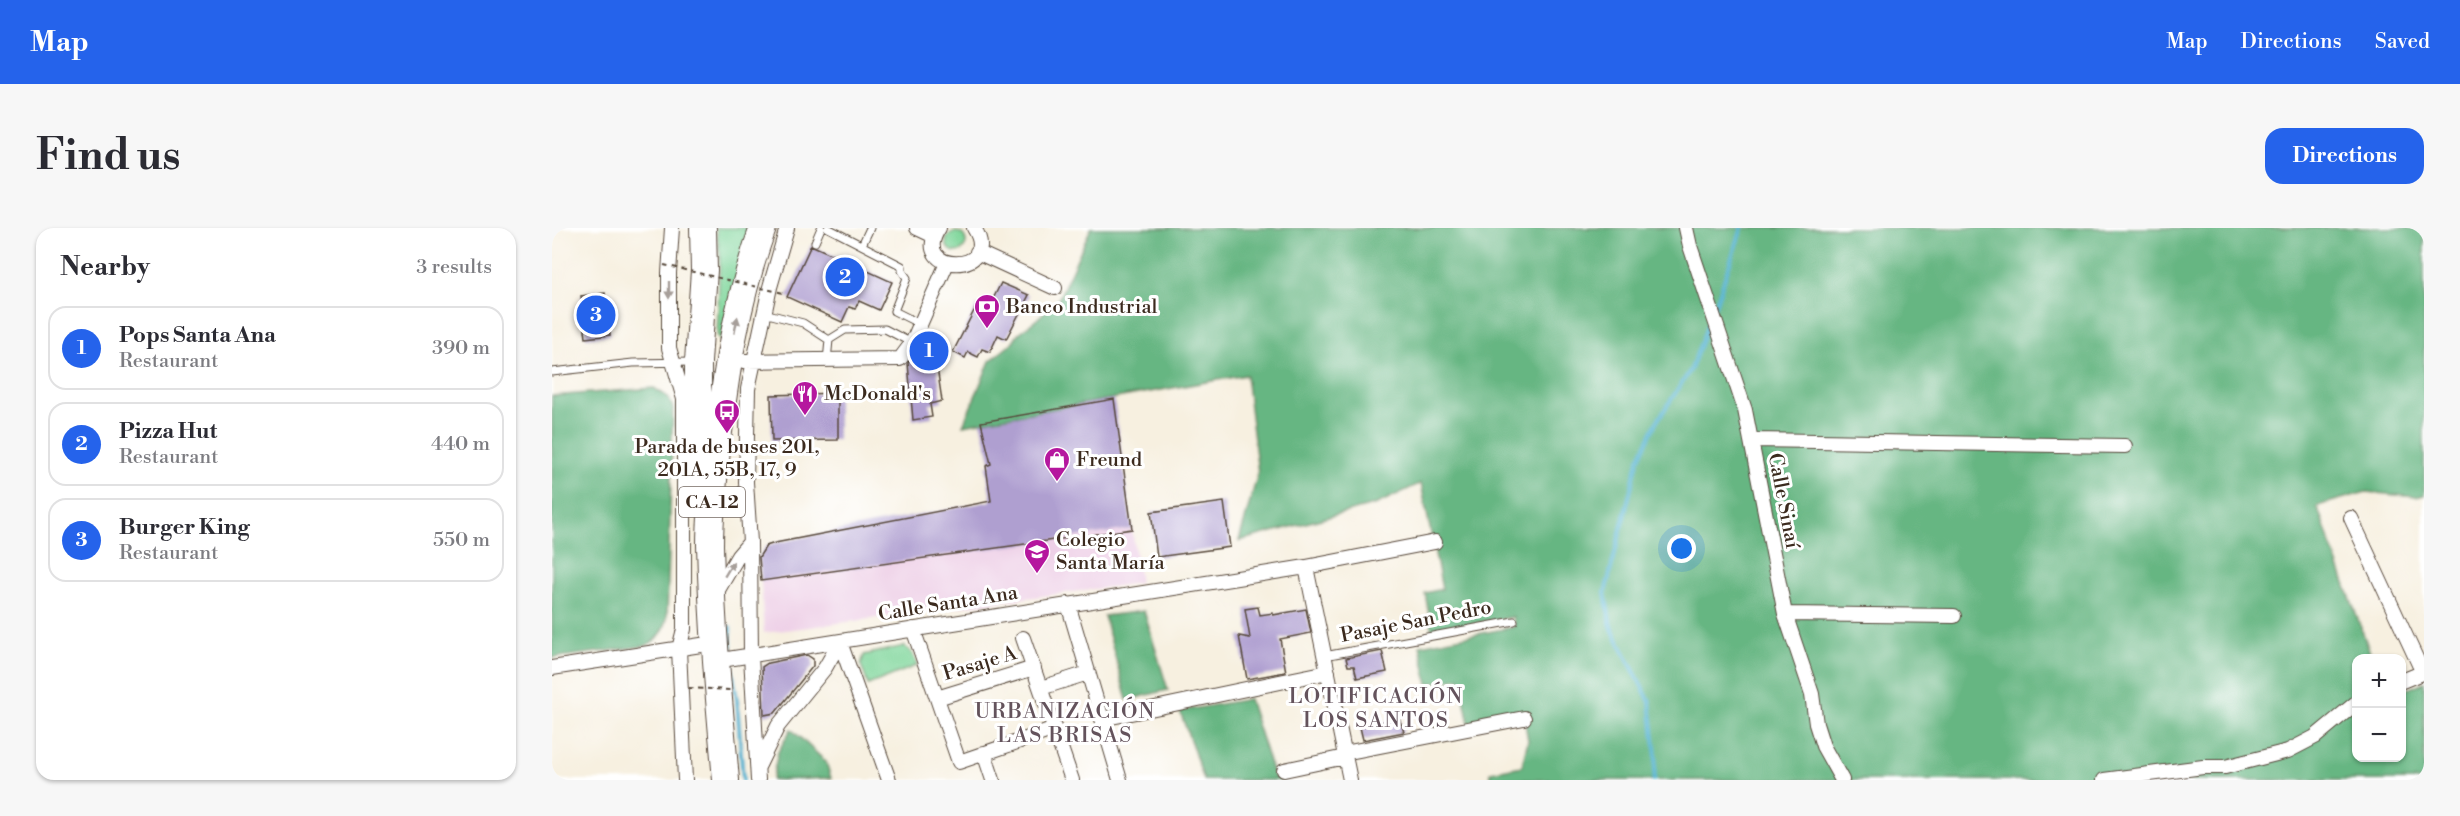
<!DOCTYPE html>
<html lang="en">
<head>
<meta charset="utf-8">
<style>
	:root { --surface:#fff; --page:#f7f7f7; --text:#2b2b33; --muted:#7c7c81; --line:#e1e1e2; --accent:#2563eb }
	body { margin:0; font-family:"Libre Bodoni",serif; background:var(--page); color:var(--text) }
	.controls { position:absolute; right:18px; bottom:18px; display:grid; overflow:hidden; border-radius:12px; box-shadow:0 2px 4px #0004 }
	.controls button { width:54px; height:54px; display:grid; place-items:center; padding:0; border:0; border-bottom:2px solid var(--line); background:var(--surface); color:var(--text); font:30px sans-serif }
	.you { position:absolute; left:1130px; top:321px; width:21px; height:21px; margin:-15px; border:4px solid #fff; border-radius:50%; background:#1a73e8; box-shadow:0 0 0 9px #1a73e833 }
	.badge { display:grid; place-items:center; width:39px; height:39px; border-radius:50%; background:var(--accent); color:#fff; font-size:20px; font-weight:700 }
	.pin { position:absolute; translate:-50% -50%; border:3px solid #fff; box-shadow:0 2px 6px #0006 }
	.list { margin:0; padding:0; list-style:none }
	h2 { display:flex; justify-content:space-between; align-items:center; height:78px; margin:0; padding:0 24px; font-size:26px }
	h2 small { font-size:20px; font-weight:400; color:var(--muted) }
	.list li { display:grid; grid-template-columns:39px 1fr auto; gap:18px; align-items:center; box-sizing:border-box; height:84px; margin:0 12px 12px; padding:0 12px; border:2px solid var(--line); border-radius:18px }
	.list b { display:block; font-size:22px; white-space:nowrap }
	.list p { margin:0; font-size:20px; white-space:nowrap; color:var(--muted) }
	.list em { font-size:20px; font-style:normal; color:var(--muted) }
	.map { position:relative; flex:none; width:1872px; height:552px; overflow:hidden; border-radius:18px }
	header { display:flex; align-items:center; gap:36px; box-sizing:border-box; height:84px; padding:0 30px; background:var(--accent); color:#fff }
	header strong { font-size:28px }
	nav { display:flex; gap:33px; margin-inline-start:auto; font-size:21px }
	.intro { display:flex; align-items:center; justify-content:space-between; box-sizing:border-box; height:144px; padding:0 36px }
	h1 { margin:0; font-size:42px }
	.button { padding:15px 27px; border-radius:18px; background:var(--accent); color:#fff; font-size:21px; font-weight:700 }
	main { display:flex; gap:36px; padding:0 36px }
	aside { flex:1; background:var(--surface); border-radius:18px; box-shadow:0 2px 4px #0004 }
	.map>svg:first-child { display:block }
</style>
</head>
<body>
<header>
<strong>Map</strong>
<nav><a>Map</a><a>Directions</a><a>Saved</a></nav>
</header>
<div class="intro"><h1>Find us</h1><a class="button">Directions</a></div>
<main>
<aside>
<h2>Nearby<small>3 results</small></h2>
<ul class="list">
<li><span class="badge">1</span><div><b>Pops Santa Ana</b><p>Restaurant</p></div><em>390 m</em></li>
<li><span class="badge">2</span><div><b>Pizza Hut</b><p>Restaurant</p></div><em>440 m</em></li>
<li><span class="badge">3</span><div><b>Burger King</b><p>Restaurant</p></div><em>550 m</em></li>
</ul>
</aside>
<div class="map">
<svg width="1872" height="552" viewBox="0 0 1872 552">
	<rect width="100%" height="100%" fill="#fff"/>
	<filter id="ink" filterUnits="userSpaceOnUse"><feTurbulence type="fractalNoise" baseFrequency=".0167" numOctaves="2"/><feDisplacementMap in="SourceGraphic" scale="12" xChannelSelector="R" yChannelSelector="G"/><feConvolveMatrix kernelMatrix="1 2 1 2 8 2 1 2 1" color-interpolation-filters="sRGB"/></filter>
	<filter id="wash" filterUnits="userSpaceOnUse"><feTurbulence type="fractalNoise" baseFrequency=".008" numOctaves="4" result="noise"/><feDisplacementMap in="SourceGraphic" scale="24" xChannelSelector="R" yChannelSelector="G"/><feGaussianBlur stdDeviation="1.35" result="paint"/><feColorMatrix in="noise" values="0 0 0 0 0 0 0 0 0 0 0 0 0 0 0 0 0 1.4 0 .05"/><feComposite in="paint" operator="in"/></filter>
	<g filter="url(#wash)">
		<rect width="100%" height="100%" fill="#f7f0e0"/>
		<!-- built -->
		<path fill="#eed0e7" d="M580 301 588 355 212 405 209 353Z"/>
		<!-- green -->
		<path fill="#7ed59a" stroke="#5c805c" stroke-width="1.5" d="M164 0H201L168 113 165 108 168 26Z
			M394 14a10 10 0 1 1 20 0a10 10 0 1 1-20 0Z
			M352 418 359 424 366 437 316 457 309 437 312 427Z"/>
		<!-- forest -->
		<path fill="#66b682" stroke="#507050" stroke-width="1.5" d="M539 0H1872V267L1864 269 1814 264 1765 278 1820 430H1804V530H1850V458L1856 461 1872 454V552H940L938 544 970 538 976 512 971 484 917 495 908 450 876 456 868 417 962 399 961 389 880 404 873 365 890 361 869 255 825 276 687 313 706 245 694 147 411 197 438 133 459 116 466 106 485 91 507 70Z
			M102 160 116 169 121 180 115 390C112 404 106 412 93 418L0 430V168Z
			M592 383 616 462 575 472 552 388Z
			M697 471 722 549 731 547 733 552H652L628 483Z
			M239 501 274 534 279 550 220 552 226 524Z"/>
		<g fill="none" stroke-linecap="round" stroke-linejoin="round">
			<!-- stream -->
			<path stroke="#52b2d1" stroke-width="4" d="M1163 78 1190 0
				M178 399 179 426
				M179 434 185 472 191 552
				M1102 552 1104 528 1098 474 1059 399 1053 365 1086 233 1104 195 1139 141 1158 90"/>
		</g>
		<g id="blocks">
			<!-- building -->
			<path fill="#af9fd0" d="M259 17 340 54 327 82 307 73 303 81 297 79 290 94 235 69Z
				M449 55 477 67 454 111 446 107 438 124 430 121 426 129 416 124 413 130 401 124 425 77 435 83Z
				M53 65 58 107 34 110 29 68Z
				M359 131 378 132 385 139 390 173 378 176 380 189 361 192 356 135Z
				M286 165V212L220 213 219 167Z
				M562 171 580 301 209 353 207 329 214 318 223 315 439 273 434 238 439 236 429 194Z
				M672 274 678 319 605 329 599 284Z
				M706 379 708 387 721 385V387L754 381 759 405 728 411 734 444 695 451 687 408 698 410 693 381Z
				M830 423 835 444 805 450 802 438H796L794 430Z
				M255 427 261 431V438L223 485 212 487 210 439 216 435Z
				M847 490 852 504 811 512 808 499Z"/>
		</g>
	</g>
	<g filter="url(#ink)">
		<use href="#blocks" fill-opacity="0" stroke="#57483b" stroke-width="1.5"/>
		<g fill="none" stroke-linecap="round" stroke-linejoin="round">
			<defs>
				<path id="lane" d="M276 0 350 38V43L355 50 342 83 368 96
					M263 14 269 0
					M310 17 318 0
					M212 85 251 95 277 112
					M275 133 277 112 293 102 333 101 360 115
					M0 144 81 135 141 134
					M167 244 194 243
					M772 428 962 393"/>
				<path id="street" d="M120 0 117 45V120L132 171V401L127 421 133 552
					M365 0 382 8
					M387 0C356 47 452 47 422 0
					M1134 0 1138 18 1193 182 1233 386 1260 466 1264 496 1271 518 1290 552
					M425 24 503 60
					M192 133 348 131 360 115 395 35
					M1199 212 1573 218
					M1799 290 1871 445
					M754 339 798 552
					M163 367 186 328 198 314
					M516 376 568 552
					M1233 386 1402 388
					M361 401 407 534 503 501
					M471 410 520 552
					M288 414 337 552
					M163 433 754 339 883 314
					M0 440 149 417
					M1850 453 1872 444
					M489 460 536 445
					M385 470 482 440
					M550 491 776 444
					M432 525 441 552
					M792 525 972 490
					M206 539 226 498 273 440 288 414
					M732 542 793 529
					M206 552 199 428 198 314 194 254 196 161 218 59 235 0
					M1552 552 1651 539H1673L1736 523 1763 509 1804 475"/>
				<path id="highway" d="M146 263V134L152 42 151 0
					M174 552C167 474 160 395 158 317 158 285 162 253 165 222 173 147 185 71 211 0"/>
			</defs>
			<!-- lane casing -->
			<use href="#lane" stroke="#57483b" stroke-width="9"/>
			<!-- street casing -->
			<use href="#street" stroke="#57483b" stroke-width="16"/>
			<!-- highway casing -->
			<use href="#highway" stroke="#57483b" stroke-width="28"/>
			<!-- lane -->
			<use href="#lane" stroke="#fff" stroke-width="7"/>
			<!-- street -->
			<use href="#street" stroke="#fff" stroke-width="14"/>
			<!-- highway -->
			<use href="#highway" stroke="#fff" stroke-width="26"/>
			<!-- path-bridge -->
			<path stroke="#57483b" stroke-width="2" stroke-dasharray="4.5 4.5" stroke-linecap="butt" d="M112 37 231 65
				M137 460 180 462"/>
		</g>
		<!-- one-way arrows -->
		<defs><path id="oneway-solid" d="M-6-.8H1V-3.2L6.5 0L1 3.2V.8H-6Z" transform="scale(1.5)"/></defs>
		<g fill="#a79f9a">
			<use href="#oneway-solid" transform="translate(117 62) rotate(90)"/>
			<use href="#oneway-solid" transform="translate(184 97) rotate(-79)"/>
			<use href="#oneway-solid" transform="translate(177 341) rotate(-59)"/>
		</g>
	</g>
	<!-- icons -->
	<defs>
		<symbol id="bank-pin" viewBox="-11 -11 22 30"><path d="M0 17L-7.5 6A9.5 9.5 0 1 1 7.5 6Z" fill="#b5179e" stroke="#fff"/><path d="M-6-4H6V4H-6ZM0-2.3a2.3 2.3 0 1 0 0 4.6a2.3 2.3 0 1 0 0-4.6Z" fill="#fff"/></symbol>
		<symbol id="restaurant-pin" viewBox="-11 -11 22 30"><path d="M0 17L-7.5 6A9.5 9.5 0 1 1 7.5 6Z" fill="#b5179e" stroke="#fff"/><path d="M-5-6h1v4h1v-4h1v4h1v-4h1v5L-1.5 .5V6h-2V.5L-5-1ZM5-6V6H3V1.5H1.5Q1.5-4 5-6Z" fill="#fff"/></symbol>
		<symbol id="bus-pin" viewBox="-11 -11 22 30"><path d="M0 17L-7.5 6A9.5 9.5 0 1 1 7.5 6Z" fill="#b5179e" stroke="#fff"/><path d="M-5-6H5V4H4V6H2V4H-2V6H-4V4H-5ZM-3.5-4V0h7V-4ZM-3.5 1.2v1.5H-2V1.2ZM2 1.2v1.5H3.5V1.2Z" fill="#fff"/></symbol>
		<symbol id="shop-pin" viewBox="-11 -11 22 30"><path d="M0 17L-7.5 6A9.5 9.5 0 1 1 7.5 6Z" fill="#b5179e" stroke="#fff"/><path d="M-5-2.5h2.3a2.7 3.5 0 0 1 5.4 0H5L5.5 6h-11ZM-1.5-2.5h3a1.5 2.3 0 0 0-3 0Z" fill="#fff"/></symbol>
		<symbol id="school-pin" viewBox="-11 -11 22 30"><path d="M0 17L-7.5 6A9.5 9.5 0 1 1 7.5 6Z" fill="#b5179e" stroke="#fff"/><path d="M0-5L7-2L0 1L-7-2ZM-4 1L0 2.5L4 1V4Q0 6-4 4Z" fill="#fff"/></symbol>
	</defs>
	<g fill-rule="evenodd">
		<use href="#bank-pin" x="420" y="64" width="30" height="40"/>
		<use href="#restaurant-pin" x="238" y="151" width="30" height="40"/>
		<use href="#bus-pin" x="160" y="169" width="30" height="40"/>
		<use href="#shop-pin" x="490" y="217" width="30" height="40"/>
		<use href="#school-pin" x="470" y="309" width="30" height="40"/>
	</g>
	<g text-anchor="middle" dominant-baseline="central" stroke-width="6" stroke-linejoin="round" paint-order="stroke">
		<!-- shield labels -->
		<rect fill="#fff" stroke="#766a62" stroke-width="1.5" x="127" y="259" width="66" height="30" rx="4.5"/>
		<g font-size="18" font-weight="bold" fill="#3b2a1e">
			<text x="160" y="274">CA-12</text>
		</g>
		<!-- poi labels -->
		<g font-size="20" fill="#3b2a1e" stroke="#fff" text-anchor="start">
			<text x="454" y="79">Banco Industrial</text>
			<text x="272" y="166">McDonald's</text>
			<text x="175" y="219" text-anchor="middle">Parada de buses 201,<tspan x="175" dy="23">201A, 55B, 17, 9</tspan></text>
			<text x="524" y="232">Freund</text>
			<text x="504" y="312">Colegio<tspan x="504" dy="23">Santa María</tspan></text>
		</g>
		<!-- street labels -->
		<g font-size="20" fill="#3b2a1e" stroke="#fff">
			<text transform="translate(1231 273) rotate(79)">Calle Sinaí</text>
			<text transform="translate(396 376) rotate(-9)">Calle Santa Ana</text>
			<text transform="translate(864 394) rotate(-11)">Pasaje San Pedro</text>
			<text transform="translate(428 436) rotate(-17)">Pasaje A</text>
		</g>
		<!-- neighbourhood labels -->
		<g font-size="21" letter-spacing="1.5" fill="#64535c" stroke="#fff">
			<text x="824" y="469">LOTIFICACIÓN<tspan x="824" dy="24">LOS SANTOS</tspan></text>
			<text x="513" y="484">URBANIZACIÓN<tspan x="513" dy="24">LAS BRISAS</tspan></text>
		</g>
	</g>
</svg>
<div class="controls">
<button>+</button>
<button>−</button>
</div>
<div class="you"></div>
<div class="pin badge" style="left:377px;top:123px">1</div>
<div class="pin badge" style="left:293px;top:49px">2</div>
<div class="pin badge" style="left:44px;top:87px">3</div>
</div>
</main>
</body>
</html>
